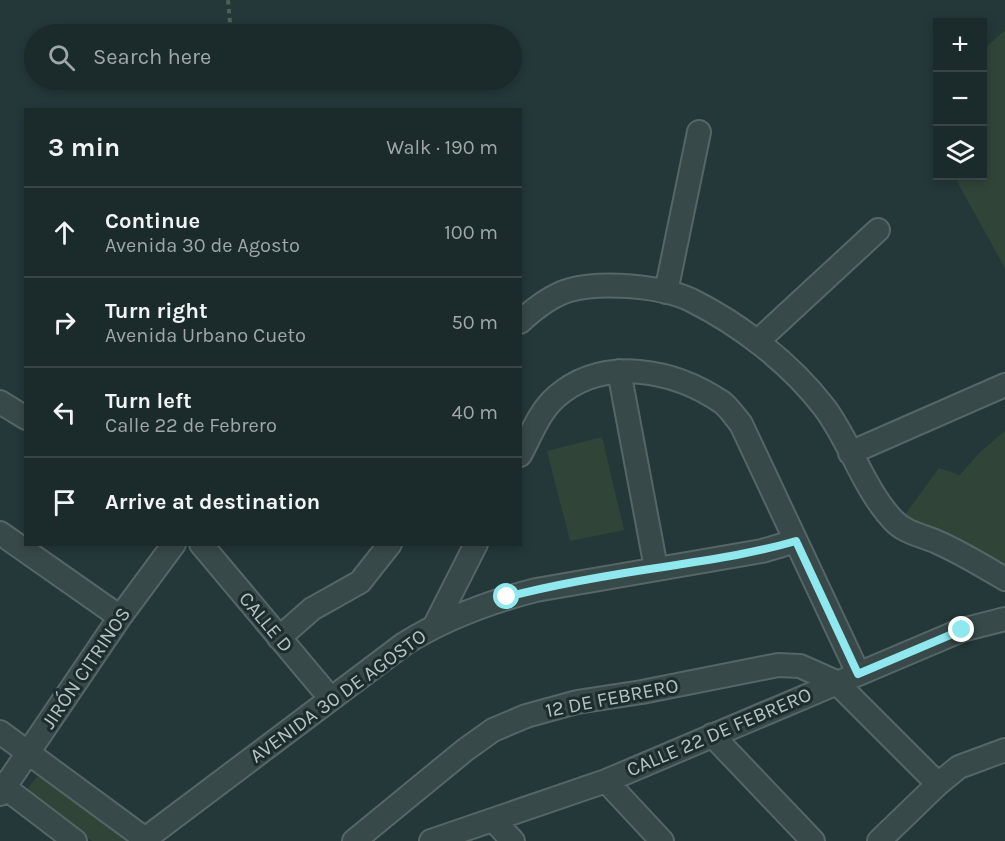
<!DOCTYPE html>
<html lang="en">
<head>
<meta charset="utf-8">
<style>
	:root { --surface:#1b2a2b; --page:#243233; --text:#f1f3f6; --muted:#a0a7a9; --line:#394647 }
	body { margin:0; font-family:Karla,sans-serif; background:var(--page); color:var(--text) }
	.controls { position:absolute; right:18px; top:18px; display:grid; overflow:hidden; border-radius:0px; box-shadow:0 3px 9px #0003 }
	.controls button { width:54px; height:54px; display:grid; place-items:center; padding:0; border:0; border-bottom:2px solid var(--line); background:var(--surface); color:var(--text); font:30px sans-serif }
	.stop { position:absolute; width:18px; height:18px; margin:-14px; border:4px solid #8fe8ee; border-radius:50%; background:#fff }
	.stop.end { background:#8fe8ee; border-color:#fff; box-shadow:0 2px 6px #0008 }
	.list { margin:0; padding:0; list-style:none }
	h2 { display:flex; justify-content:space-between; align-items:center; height:78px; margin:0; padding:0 24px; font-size:26px }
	h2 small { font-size:20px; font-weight:400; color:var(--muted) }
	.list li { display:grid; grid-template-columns:39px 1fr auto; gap:18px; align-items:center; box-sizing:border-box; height:90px; padding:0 24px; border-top:2px solid var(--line) }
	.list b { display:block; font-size:22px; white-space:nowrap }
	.list p { margin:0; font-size:20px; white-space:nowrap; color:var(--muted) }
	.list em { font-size:20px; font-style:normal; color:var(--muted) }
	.icon { flex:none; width:33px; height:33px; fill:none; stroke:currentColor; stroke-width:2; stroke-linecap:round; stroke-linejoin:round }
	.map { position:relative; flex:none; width:1005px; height:841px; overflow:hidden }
	.search { position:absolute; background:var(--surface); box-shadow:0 3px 9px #0003; left:24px; top:24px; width:498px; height:66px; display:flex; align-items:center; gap:15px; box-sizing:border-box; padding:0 21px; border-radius:33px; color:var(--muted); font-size:22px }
	.panel { position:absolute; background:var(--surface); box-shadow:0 3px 9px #0003; left:24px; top:108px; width:498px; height:438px; border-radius:0px }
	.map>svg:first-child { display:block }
</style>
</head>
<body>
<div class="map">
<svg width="1005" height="841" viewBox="0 0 1005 841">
	<rect width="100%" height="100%" fill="#243839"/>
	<!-- green -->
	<path fill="#304538" d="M1005 30V268L954 176H982L983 50Z
		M1005 431V569L901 520 939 468 960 475 979 453Z
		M602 437 624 530 570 541 547 451Z
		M37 777H45L131 841H92L31 794 28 788Z"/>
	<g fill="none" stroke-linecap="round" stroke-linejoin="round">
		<defs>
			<path id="minor" d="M666 292 699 132
				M520 322C534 309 552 295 570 290 602 281 661 286 691 300 741 325 790 363 824 407 850 441 863 488 893 520 905 533 921 535 937 542 960 552 983 566 1005 579
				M758 341 878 230
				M619 371 656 568
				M0 402 26 418
				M850 453 1005 385
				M520 455C531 435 539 412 556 397 604 355 675 370 723 403 730 409 735 417 741 424L858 673
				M0 533 120 617
				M201 544 331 699
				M435 625 476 544
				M279 638 312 609 360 582 390 544
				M0 732 148 841
				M712 735 813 841
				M606 781 662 841
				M0 784 75 841
				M0 794 120 617 174 544
				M494 821 513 841
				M145 839 404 644C444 619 489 602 536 590L762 551 796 541
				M354 841 465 750 493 730 526 716 577 702 642 692 778 665 800 666 836 682 938 784
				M431 841 606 781 962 630 1005 619
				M879 841 938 784 959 767 1005 750"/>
		</defs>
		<!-- minor casing -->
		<use href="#minor" stroke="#566667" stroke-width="26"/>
		<!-- path -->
		<path stroke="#4d6058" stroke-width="4" stroke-dasharray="4.5 4.5" stroke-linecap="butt" d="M228 0 231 34
			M222 80V83"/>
		<!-- minor -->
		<use href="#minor" stroke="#384949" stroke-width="22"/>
	</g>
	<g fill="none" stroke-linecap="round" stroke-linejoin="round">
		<!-- route -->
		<path stroke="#8fe8ee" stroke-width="8" d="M507 597C560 583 615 574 670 566 713 559 755 553 796 541L858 674 962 630"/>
	</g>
	<g text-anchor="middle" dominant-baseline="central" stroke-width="6" stroke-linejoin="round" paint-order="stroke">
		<!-- street labels -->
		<g font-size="20" fill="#b3c4c5" stroke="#1d2d2e">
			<text transform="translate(266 622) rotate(50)">CALLE D</text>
			<text transform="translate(86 668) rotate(-56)">JIRÓN CITRINOS</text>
			<text transform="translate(338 696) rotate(-36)">AVENIDA 30 DE AGOSTO</text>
			<text transform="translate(612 698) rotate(-11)">12 DE FEBRERO</text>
			<text transform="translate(719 732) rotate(-23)">CALLE 22 DE FEBRERO</text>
		</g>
	</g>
</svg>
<div class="controls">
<button>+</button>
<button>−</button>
<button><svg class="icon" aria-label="layers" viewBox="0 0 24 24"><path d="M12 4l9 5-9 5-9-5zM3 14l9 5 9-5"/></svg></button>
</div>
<div class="stop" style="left:507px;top:597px"></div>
<div class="stop end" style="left:962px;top:630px"></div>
<div class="search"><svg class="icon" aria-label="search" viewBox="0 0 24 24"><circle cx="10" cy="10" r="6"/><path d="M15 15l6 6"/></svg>Search here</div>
<section class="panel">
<h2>3 min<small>Walk · 190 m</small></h2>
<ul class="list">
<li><svg class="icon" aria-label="ahead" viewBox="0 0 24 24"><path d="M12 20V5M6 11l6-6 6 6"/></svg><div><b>Continue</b><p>Avenida 30 de Agosto</p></div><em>100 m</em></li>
<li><svg class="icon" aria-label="right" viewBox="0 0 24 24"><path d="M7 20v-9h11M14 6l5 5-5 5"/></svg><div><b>Turn right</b><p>Avenida Urbano Cueto</p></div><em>50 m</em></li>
<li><svg class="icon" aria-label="left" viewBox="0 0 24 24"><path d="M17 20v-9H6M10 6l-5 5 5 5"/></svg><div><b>Turn left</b><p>Calle 22 de Febrero</p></div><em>40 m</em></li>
<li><svg class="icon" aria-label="arrive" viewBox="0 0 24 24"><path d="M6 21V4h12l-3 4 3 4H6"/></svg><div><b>Arrive at destination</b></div></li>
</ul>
</section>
</div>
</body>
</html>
